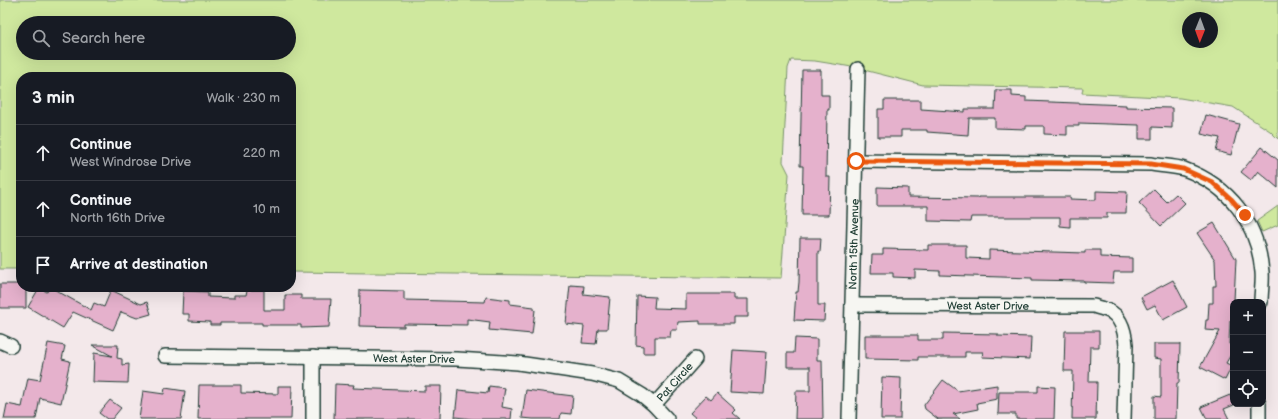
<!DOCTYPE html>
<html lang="en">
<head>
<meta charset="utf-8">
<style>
	:root { --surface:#171b24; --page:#242831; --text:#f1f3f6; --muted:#9ea1a6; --line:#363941 }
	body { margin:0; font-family:"Balsamiq Sans",sans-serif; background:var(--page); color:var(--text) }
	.controls { position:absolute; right:12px; bottom:12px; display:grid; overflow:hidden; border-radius:8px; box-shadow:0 4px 16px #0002 }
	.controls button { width:36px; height:36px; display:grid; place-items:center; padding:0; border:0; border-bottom:1px solid var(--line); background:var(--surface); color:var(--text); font:20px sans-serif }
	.compass { position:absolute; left:1182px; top:12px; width:36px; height:36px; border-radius:50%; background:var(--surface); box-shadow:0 4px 16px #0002; rotate:181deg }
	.stop { position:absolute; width:12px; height:12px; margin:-9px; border:3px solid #ea580c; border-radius:50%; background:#fff }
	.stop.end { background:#ea580c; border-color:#fff; box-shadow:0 1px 4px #0008 }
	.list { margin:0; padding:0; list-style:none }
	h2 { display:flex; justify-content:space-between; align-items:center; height:52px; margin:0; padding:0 16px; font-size:17px }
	h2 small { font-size:13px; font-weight:400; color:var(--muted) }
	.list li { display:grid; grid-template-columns:26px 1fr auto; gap:12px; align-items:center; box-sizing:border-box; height:56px; padding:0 16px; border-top:1px solid var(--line) }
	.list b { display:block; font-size:15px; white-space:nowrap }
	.list p { margin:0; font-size:13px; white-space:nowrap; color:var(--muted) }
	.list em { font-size:13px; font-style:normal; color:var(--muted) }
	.icon { flex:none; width:22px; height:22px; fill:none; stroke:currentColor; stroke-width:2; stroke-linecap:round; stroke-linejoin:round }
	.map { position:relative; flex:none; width:1278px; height:419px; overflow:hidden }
	.search { position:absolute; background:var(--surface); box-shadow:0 4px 16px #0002; left:16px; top:16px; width:280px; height:44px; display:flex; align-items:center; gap:10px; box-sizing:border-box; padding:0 14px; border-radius:22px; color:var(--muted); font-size:15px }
	.panel { position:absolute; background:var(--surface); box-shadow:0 4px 16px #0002; left:16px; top:72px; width:280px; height:220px; border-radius:16px }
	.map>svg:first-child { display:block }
</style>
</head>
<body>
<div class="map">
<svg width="1278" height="419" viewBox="0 0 1278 419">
	<rect width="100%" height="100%" fill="#f3e8ea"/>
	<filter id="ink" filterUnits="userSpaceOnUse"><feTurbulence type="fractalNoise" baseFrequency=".025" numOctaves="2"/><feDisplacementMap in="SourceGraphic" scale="8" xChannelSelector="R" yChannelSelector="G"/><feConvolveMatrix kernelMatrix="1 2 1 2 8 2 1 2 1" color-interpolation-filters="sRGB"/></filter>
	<g filter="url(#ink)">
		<!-- green -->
		<path fill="#cfe89e" stroke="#779269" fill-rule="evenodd" d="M0 0H1278V139L1270 131 1233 107 1180 98 1082 93 1083 88 923 85 852 67 815 61 791 60 788 68 783 162 789 174 781 278 291 272V77H21V269H0ZM1188 18H1212V42H1188ZM23 23H289V53H23Z
			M1278 206V225L1262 232 1257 221Z"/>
		<!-- building -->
		<path fill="#e5b1cc" stroke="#1f3d34" d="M802 70H821V95H829V110H827L826 177H830L829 215H802L803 166H800Z
			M996 90H1012V96L1026 97V101L1126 105V107L1172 108V128L1152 127V139H1139V125L1079 123V126H1067V135L1044 134V126H1026V129L995 128V118H969L968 135 927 132V130H901V137H878V109H884V100H921V109L965 112V109H995Z
			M1206 115 1239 124 1231 155 1216 151 1220 138 1201 134Z
			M1262 147 1278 160V188L1258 171 1251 180 1241 172Z
			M877 187 908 188V197L979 198V197H1070V199L1096 200V191L1127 192 1126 213H1107V218H1070V227L1060 226V217H971L970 222 928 221V206H877Z
			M1154 189 1167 202 1176 194 1185 203 1161 226 1139 203Z
			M1214 223 1236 259 1233 321H1230L1229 344 1233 346V351L1226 363 1232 366 1225 380 1200 367 1220 331 1205 330 1206 320H1208L1209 303H1213V286H1216L1215 260 1197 233Z
			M800 238H821L820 252 818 251V305H825L824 321 794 320 796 292H798L799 282Z
			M928 245H966V258L989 259V250L1085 253V250H1100V257L1132 258V272H1114L1113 283 1084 282V281L1032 280V278L940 275V271L915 270V278L893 277V273H871L872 255H883V249L928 250Z
			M1173 280 1187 307 1163 320 1155 305 1147 309 1141 297Z
			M0 284H21V287H26V308H0Z
			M570 285 584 286 583 294 610 297 607 329H598L596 344 582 343 584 326 566 324Z
			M50 287 91 310 94 303 104 307 111 290 141 304 147 302 151 314 137 318 121 312 113 330 73 312 63 328 28 307 39 288 47 292Z
			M247 290H264V310H285V295H301V299H331L329 327 301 328V325H262V323H220V325H210V322L189 321V314H182L183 291 208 292V297L234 298V295H246Z
			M360 290 404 291V300L485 302 486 297 510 300V304L534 307V310H535L532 334 489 330 490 322 467 319V325L404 324V327L359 326Z
			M686 294H734V299H748V317H734V324H700V321L678 322 677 330H671L670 337H655V353H643V346L636 345 637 296 655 297 654 308 686 309Z
			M1065 331H1099V347H1090L1089 382H1097L1096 419H1072L1073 371H1064Z
			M943 333 998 334V336L1031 337 1030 359 982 357 983 352H965V357H918V360L865 359V335H918V340H943Z
			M795 338 817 339V360H822L823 419H795L796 391H810V367H787V353H794Z
			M48 343 65 346 62 359 70 361 61 403 40 398 36 419H4L7 404 22 407 28 378 40 380Z
			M1154 344H1180L1179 383H1177L1176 419H1154V396L1161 397V359L1154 358Z
			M92 345H118L117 358 122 359V365L129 364 128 383 93 382 94 353 112 356Z
			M733 350 767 352 764 394 730 392Z
			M882 377 901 378 900 419H881Z
			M943 380 958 391 997 385V399L977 403 978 409 953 414 960 419H938L925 409 924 405Z
			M335 384 354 385 353 388 425 391V386H441L440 419H334Z
			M199 385H241V393L278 394V386H292L291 419H198Z
			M489 386 505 388 502 407 512 409 511 419H473L455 417 458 390 488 393Z
			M1038 386 1055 387 1054 419H1016V414H998L999 392H1038Z
			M165 388 185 391 181 419H139L143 391 164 394Z
			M526 390 573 396 571 414 561 413 560 419H533L522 418Z
			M717 393 736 410 733 413 740 419H697L690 413 706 396 711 400Z
			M1230 395 1234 405 1224 409 1229 419H1207L1201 407Z
			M110 400 121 408 112 419H107L99 413Z"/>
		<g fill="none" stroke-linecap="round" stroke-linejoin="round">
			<defs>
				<g id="minor">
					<path d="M855 161 1151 164C1161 166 1174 166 1184 169 1230 186 1258 223 1262 272 1263 281 1261 292 1261 302"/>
					<path id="s1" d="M852 305 1094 306C1099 308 1105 309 1109 311 1122 317 1125 333 1126 345L1124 419"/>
					<path d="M0 341 11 346"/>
					<path id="s2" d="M165 356 457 359 518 363 592 374 619 381 642 395 654 405 667 419"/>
					<path id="s3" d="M654 405 695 359"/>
					<path d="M313 419V357"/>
					<path id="s4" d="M849 419 858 69"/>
					<path d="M1259 419V404"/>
				</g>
			</defs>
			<!-- minor casing -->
			<use href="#minor" stroke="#1f3d34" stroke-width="16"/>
			<!-- minor -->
			<use href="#minor" stroke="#f6f6f2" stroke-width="13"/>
		</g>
	</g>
	<g fill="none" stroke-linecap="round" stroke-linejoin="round" filter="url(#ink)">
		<!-- route -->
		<path stroke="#ea580c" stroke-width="5" d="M856 161 1151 164 1183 169 1212 182 1231 199 1245 215"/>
	</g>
	<g text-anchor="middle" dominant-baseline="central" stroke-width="3" stroke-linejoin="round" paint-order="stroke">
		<!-- street labels -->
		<g font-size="11" fill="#1f3d34" stroke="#f6f6f2">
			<text stroke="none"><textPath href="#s4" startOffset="175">North 15th Avenue</textPath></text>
			<text stroke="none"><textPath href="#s1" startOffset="136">West Aster Drive</textPath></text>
			<text stroke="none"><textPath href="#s2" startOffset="249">West Aster Drive</textPath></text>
			<text stroke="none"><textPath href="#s3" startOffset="31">Pat Circle</textPath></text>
		</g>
	</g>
</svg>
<div class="controls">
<button>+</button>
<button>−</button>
<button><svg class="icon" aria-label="locate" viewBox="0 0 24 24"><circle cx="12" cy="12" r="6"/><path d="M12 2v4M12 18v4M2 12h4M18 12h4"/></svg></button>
</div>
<svg class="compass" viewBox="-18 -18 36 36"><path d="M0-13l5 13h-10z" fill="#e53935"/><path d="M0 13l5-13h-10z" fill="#9ea1a6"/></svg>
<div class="stop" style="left:856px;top:161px"></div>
<div class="stop end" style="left:1245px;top:215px"></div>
<div class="search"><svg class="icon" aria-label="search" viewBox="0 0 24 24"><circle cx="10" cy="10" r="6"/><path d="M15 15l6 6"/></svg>Search here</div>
<section class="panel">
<h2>3 min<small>Walk · 230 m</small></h2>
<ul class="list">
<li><svg class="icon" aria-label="ahead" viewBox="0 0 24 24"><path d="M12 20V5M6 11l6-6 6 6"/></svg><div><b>Continue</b><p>West Windrose Drive</p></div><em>220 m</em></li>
<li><svg class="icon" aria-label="ahead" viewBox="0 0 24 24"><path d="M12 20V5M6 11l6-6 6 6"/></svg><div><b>Continue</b><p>North 16th Drive</p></div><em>10 m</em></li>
<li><svg class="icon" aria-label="arrive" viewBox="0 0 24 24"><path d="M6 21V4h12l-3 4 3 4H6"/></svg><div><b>Arrive at destination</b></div></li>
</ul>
</section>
</div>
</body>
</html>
